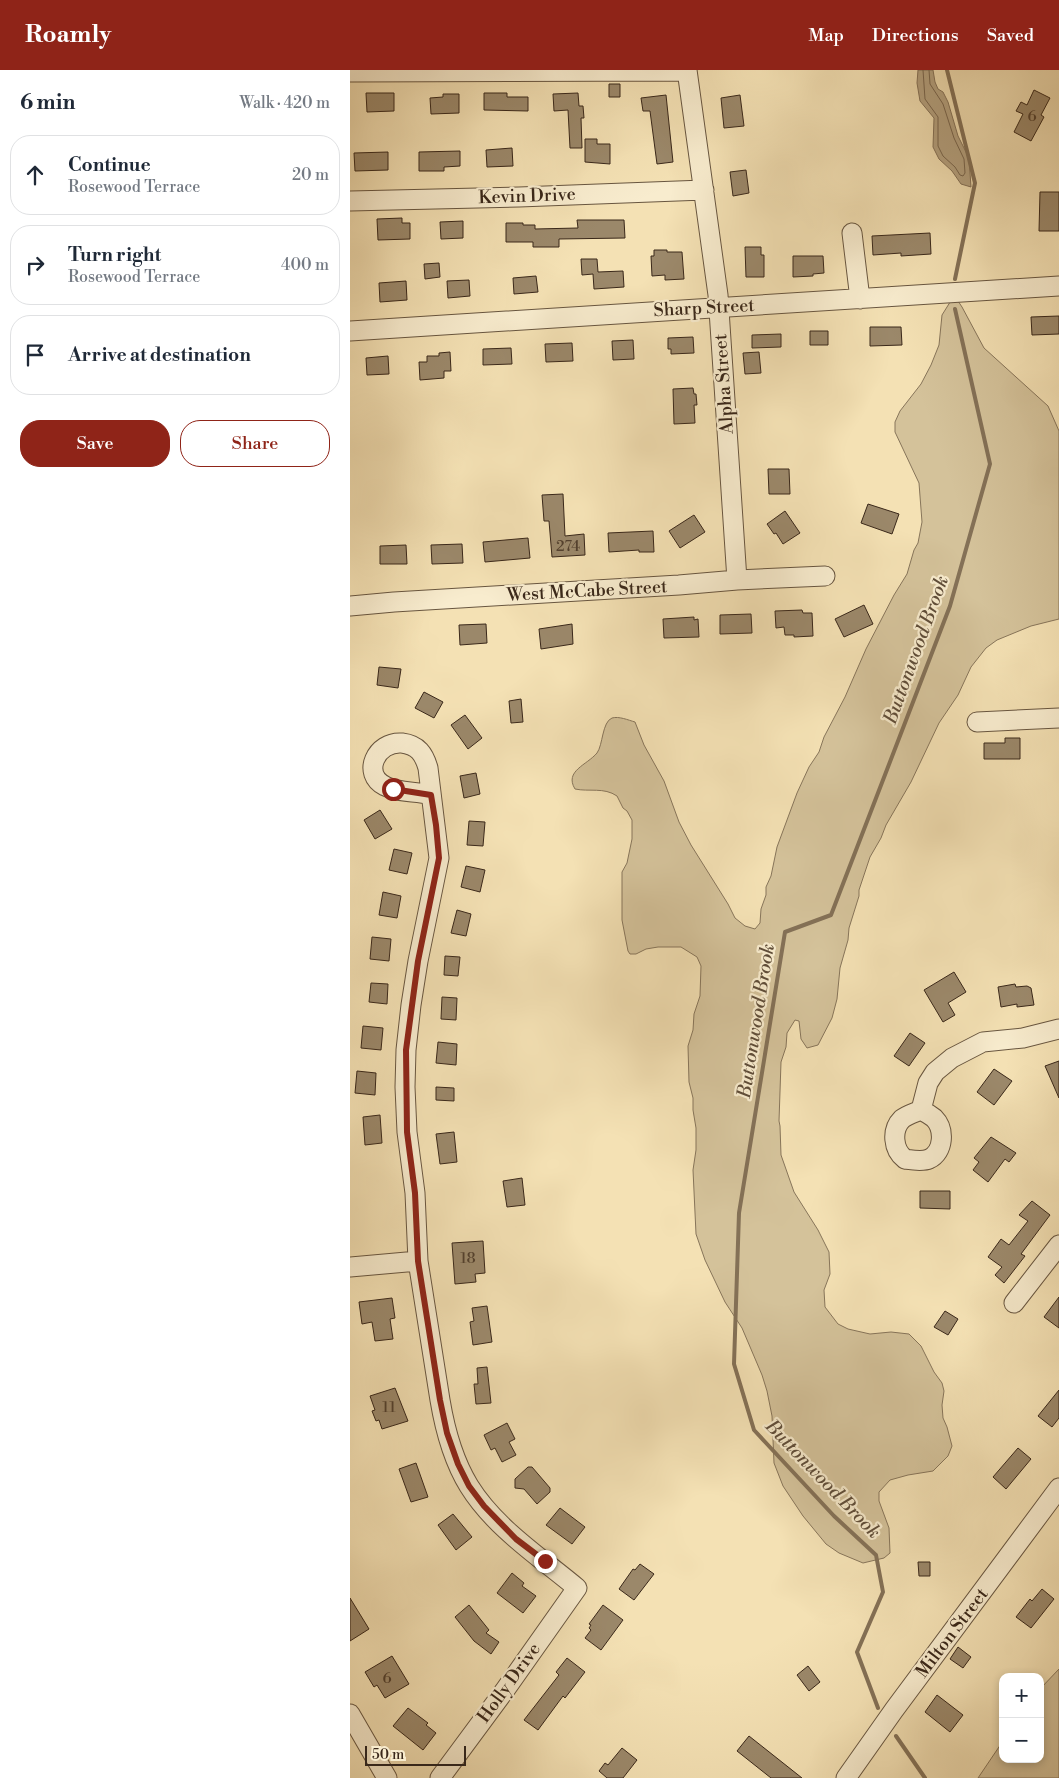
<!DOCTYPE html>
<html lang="en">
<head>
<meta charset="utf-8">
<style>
	:root { --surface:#fff; --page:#f2f2f3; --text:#1f2937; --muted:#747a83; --line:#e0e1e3; --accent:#8f2418 }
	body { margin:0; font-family:"Libre Bodoni",serif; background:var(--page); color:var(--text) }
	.controls { position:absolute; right:15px; bottom:15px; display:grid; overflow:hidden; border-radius:10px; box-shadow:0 2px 8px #0003 }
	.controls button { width:45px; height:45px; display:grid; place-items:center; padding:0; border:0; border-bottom:1px solid var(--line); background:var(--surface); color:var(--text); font:25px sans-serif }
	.scale { position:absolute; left:15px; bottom:12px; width:101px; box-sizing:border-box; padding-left:5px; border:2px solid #3a281a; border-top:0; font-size:14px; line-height:18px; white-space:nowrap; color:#3a281a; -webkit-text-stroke:4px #f8ecce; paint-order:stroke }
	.stop { position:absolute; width:15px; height:15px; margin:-11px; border:4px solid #8f2418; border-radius:50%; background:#fff }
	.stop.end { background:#8f2418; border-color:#fff; box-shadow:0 1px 5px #0008 }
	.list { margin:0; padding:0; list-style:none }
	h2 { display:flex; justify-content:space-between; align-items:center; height:65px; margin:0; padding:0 20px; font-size:21px }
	h2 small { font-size:16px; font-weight:400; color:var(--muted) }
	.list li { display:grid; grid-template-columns:32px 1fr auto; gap:15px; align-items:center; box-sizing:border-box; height:80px; margin:0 10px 10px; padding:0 10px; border:1px solid var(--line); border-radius:20px }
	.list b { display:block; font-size:19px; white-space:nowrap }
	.list p { margin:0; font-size:16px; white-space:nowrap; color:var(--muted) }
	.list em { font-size:16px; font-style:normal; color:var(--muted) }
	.actions { display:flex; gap:10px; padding:15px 20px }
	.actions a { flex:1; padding:11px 0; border:1px solid var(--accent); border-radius:20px; text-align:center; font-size:18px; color:var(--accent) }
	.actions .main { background:var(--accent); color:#fff }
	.icon { flex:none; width:28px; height:28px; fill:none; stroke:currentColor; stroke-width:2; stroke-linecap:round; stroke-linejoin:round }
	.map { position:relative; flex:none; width:709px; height:1708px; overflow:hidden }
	header { display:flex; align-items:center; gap:30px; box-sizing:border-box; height:70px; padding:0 25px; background:var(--accent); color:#fff }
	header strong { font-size:24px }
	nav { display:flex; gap:28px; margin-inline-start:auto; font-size:18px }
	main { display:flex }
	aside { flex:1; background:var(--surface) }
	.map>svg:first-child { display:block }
</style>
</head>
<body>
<header>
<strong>Roamly</strong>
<nav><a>Map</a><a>Directions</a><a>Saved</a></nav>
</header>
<main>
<aside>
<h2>6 min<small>Walk · 420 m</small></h2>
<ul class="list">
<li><svg class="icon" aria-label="ahead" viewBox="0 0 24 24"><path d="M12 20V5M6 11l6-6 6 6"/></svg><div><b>Continue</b><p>Rosewood Terrace</p></div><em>20 m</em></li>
<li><svg class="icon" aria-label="right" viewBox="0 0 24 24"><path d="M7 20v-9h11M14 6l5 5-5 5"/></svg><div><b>Turn right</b><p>Rosewood Terrace</p></div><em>400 m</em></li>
<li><svg class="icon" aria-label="arrive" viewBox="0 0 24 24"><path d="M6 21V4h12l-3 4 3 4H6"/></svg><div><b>Arrive at destination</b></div></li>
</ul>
<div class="actions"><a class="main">Save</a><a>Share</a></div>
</aside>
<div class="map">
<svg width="709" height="1708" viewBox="0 0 709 1708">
	<rect width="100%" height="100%" fill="#f4e1b4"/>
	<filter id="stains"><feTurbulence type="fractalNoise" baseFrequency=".004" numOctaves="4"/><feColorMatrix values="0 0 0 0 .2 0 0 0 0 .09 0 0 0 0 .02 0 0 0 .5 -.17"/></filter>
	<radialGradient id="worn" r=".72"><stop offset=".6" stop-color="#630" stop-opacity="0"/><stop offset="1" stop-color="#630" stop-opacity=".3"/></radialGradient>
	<!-- green -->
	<path fill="#d4c29a" stroke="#87755a" d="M602 229 608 231 612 237 634 278 698 336 709 361V549L681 556 647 570 636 578 621 597 608 625 589 653 561 712 536 755 531 768 520 787 509 820V826L499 858 498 870 490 898 487 929 482 948 468 975 457 978 451 969 449 951 445 950 437 963 436 977 431 992 429 1051 430 1056 431 1085 444 1122 468 1160 479 1182 480 1204 474 1220 475 1237 488 1254 498 1259 520 1264 541 1262 559 1264 571 1276 584 1302 592 1313 594 1321 592 1335 593 1348 597 1357 602 1376 598 1386 583 1401 558 1405 540 1410 529 1422V1431L539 1458 540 1483 534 1488 513 1493 489 1483 476 1474 453 1446 433 1416 424 1393 422 1346 417 1321 412 1305 392 1258 375 1232 355 1190 346 1164 343 1100 346 1080V1058L343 1040V1028L339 1012 338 976 343 960 344 944 350 926 351 896 347 887 331 877H308L296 879 286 884H280L278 881 272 850V802L277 793 282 769V750L277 741 273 738 267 726C254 717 239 722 225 719 214 701 237 695 247 683 253 675 252 652 262 648 269 646 278 650 285 652L294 675 314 711 329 752 341 775 378 834 385 848 395 856 405 859 410 853 411 839 416 825V817L421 806 427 777 447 723 459 697 469 682 474 667 495 627 516 579 544 525 557 504 564 480 568 473 572 452 569 413 545 362V352L550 341 571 314 581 295 589 275 592 245Z
		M709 1599V1708H628L653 1671V1689H690V1619Z"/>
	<!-- water -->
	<path fill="#b5a280" stroke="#847157" d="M568 0H583L585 12 588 19 593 22 598 32 608 66 619 88 621 117 611 114 602 101 589 89 583 77 584 48 570 31 567 13Z"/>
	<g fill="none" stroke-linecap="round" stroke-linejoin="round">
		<!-- shore -->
		<path stroke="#78654d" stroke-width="1" d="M573 0 575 29 588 47V76L593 86 605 97 610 105 613 106 615 103 614 89 604 68 593 34 580 14 579 0"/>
		<!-- stream -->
		<path stroke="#847157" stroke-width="4" d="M597 0 625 113 605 209
			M528 1638 507 1582 533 1522 526 1485 484 1446 404 1360 384 1294 389 1143 435 862 481 845 600 536 640 394 605 239
			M546 1666 575 1708"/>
	</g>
	<!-- building -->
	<path fill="#9b886a" stroke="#3a281a" d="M259 14H270V27H259Z
		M684 20 700 28 691 45 694 47 681 71 664 62 673 44 666 41 671 32 677 35Z
		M16 23H44V41L17 42Z
		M134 23H157V27H178V41L134 40Z
		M228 23 229 36H233L234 48H231L232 78H220L218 40 204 41 203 24Z
		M93 24H109V43L81 44 80 28 93 27Z
		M316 25 323 92 307 94 300 41H293L291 28Z
		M390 25 394 56 374 58 371 28Z
		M235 69H247V74H260V94L235 92Z
		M162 78 163 96 137 97 136 80Z
		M110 81V96L94 97V101H69V82Z
		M38 82V100L5 101 4 83Z
		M396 100 399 123 383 126 380 102Z
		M690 122H709V161H689Z
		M52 148V153H60V169L28 170 27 149Z
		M227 150H274L275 168 209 169V177H183V172H156V153H173V155H185V159L228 158Z
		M113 151V168L91 169 90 152Z
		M580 163 581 184 551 186V183L523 185 522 166Z
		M395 177H411V185H414V207H396Z
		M304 180H317V182H332L334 209 315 210V205L302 206 301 186H304Z
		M443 186H473L474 203 463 204V206L443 207Z
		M231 189H247L248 202 273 201 274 217 244 219 243 204 232 205Z
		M89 193 90 207 75 209 74 194Z
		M186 206 188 222 164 224 163 208Z
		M119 210 120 226 98 228 97 211Z
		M56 211 57 230 30 232 29 213Z
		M709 246V264L682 265 681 247Z
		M520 257H551L552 275 520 276Z
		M460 261H478V275H460Z
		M431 264V277L402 278V265Z
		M343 267 344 283 321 284V279H318V268Z
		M283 270 284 289 263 290 262 271Z
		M222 273 223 291 196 292 195 274Z
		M161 278 162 294 133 295V279Z
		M100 282 101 301H94V308L70 310 69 292H77V286H89V283Z
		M409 282 411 303 395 304 393 283Z
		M38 286 39 304 17 305 16 288Z
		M343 318 344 324H346L347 335H344L345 353 324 354 323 319Z
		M418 399H439L440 424H419Z
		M213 424 215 466 234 464 235 485 202 487 199 451H194L192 425Z
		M518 434 549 444 542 464 511 453Z
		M435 441 450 463 433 474 426 463 424 464 417 454Z
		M344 445 355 462 330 478 319 461Z
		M303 461 304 482H289V480L259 482 258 463Z
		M178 468 180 488 135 492 133 472Z
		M112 474 113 493 82 494 81 475Z
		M56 475 57 494H30V476Z
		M514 535 523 554 494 567 485 549Z
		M452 540 453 543H462L463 566 444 567V565H435L434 557 426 558 425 541Z
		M401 544 402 563 370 564V545Z
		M344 547V550L348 549 349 567 314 568 313 549Z
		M136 554 137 573 110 575 109 555Z
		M222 554 223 574 191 579 189 559Z
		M29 597 51 599 48 618 27 615Z
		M74 622 93 632 84 648 65 638Z
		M171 629 173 652 161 653 159 631Z
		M115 645 132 668 118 679 101 655Z
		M655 668H670V689H634V673H655Z
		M126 703 130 724 114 728 110 706Z
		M30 740 42 759 25 769 14 750Z
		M119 751 135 752 133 776 117 775Z
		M44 779 62 783 57 804 39 800Z
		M116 796 135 800 130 822 111 817Z
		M33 822 51 826 47 848 29 845Z
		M107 840 121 844 116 866 101 863Z
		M22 867 41 869 39 891 20 889Z
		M95 886 110 887 108 906 94 905Z
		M604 902 616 922 598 933 605 945 593 952 574 920Z
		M21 913 38 914 37 934 19 932Z
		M665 914 666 917 677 916 681 918 684 935 667 937V934L651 937 648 917Z
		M92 927 107 928 106 950 91 949Z
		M13 956 33 958 31 980 11 978Z
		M560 963 575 973 559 996 544 986Z
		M88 972 107 974 106 995 86 993Z
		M709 991V1028L695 996Z
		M644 999 662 1011 644 1035 627 1022Z
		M7 1001 26 1003 25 1025 5 1023Z
		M86 1017 104 1018V1031L86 1030Z
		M30 1045 32 1073 15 1075 13 1047Z
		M104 1062 107 1092 90 1094 86 1064Z
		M641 1067 666 1083 659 1092 655 1089 638 1112 623 1100 629 1092 624 1088Z
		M172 1108 175 1135 157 1137 153 1111Z
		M570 1121H600V1139L570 1138Z
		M682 1131 700 1145 671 1184 675 1186 654 1213 645 1205 652 1197 638 1187 651 1169 659 1175 678 1151 669 1145Z
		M133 1171 135 1203 125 1204 126 1212 105 1214 102 1173Z
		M709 1227V1258L694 1247Z
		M42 1228 45 1248 40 1249 43 1269 25 1271 22 1252 12 1254 9 1232Z
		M137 1236 142 1272 123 1275 120 1252 124 1251 122 1238Z
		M595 1241 608 1249 598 1265 584 1257Z
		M137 1297 141 1333 126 1334 124 1314H128L127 1298Z
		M45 1318 58 1351 32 1359 29 1350 26 1351 22 1341 25 1340 20 1326Z
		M709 1320V1348L702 1357 688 1346Z
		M157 1353 165 1369 159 1372 166 1385 152 1392 145 1378 141 1380 134 1365Z
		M668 1378 681 1389 656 1419 643 1407Z
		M66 1393 78 1427 61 1432 49 1399Z
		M178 1397H182L200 1418V1422L187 1434 174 1419 165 1418V1409Z
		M210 1438 235 1457 222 1474 196 1455Z
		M103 1444 122 1467 106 1480 88 1455Z
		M568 1492H580V1506H569Z
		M290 1494 304 1504 284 1530 269 1519 283 1499 285 1500Z
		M162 1503 174 1513 172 1516 186 1526 173 1543 147 1523Z
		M692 1519 704 1529 681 1558 666 1547 680 1529 682 1531Z
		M0 1528 19 1559 0 1571Z
		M119 1535 139 1560 136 1563 149 1572 141 1584 124 1571 105 1547Z
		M253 1535 273 1550 251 1580 235 1568 241 1560 239 1558 241 1555 239 1554Z
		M608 1577 621 1587 613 1598 600 1589Z
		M42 1586 59 1614 35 1628 27 1615 24 1617 15 1602Z
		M217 1588 235 1602 215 1628 213 1626 188 1660 174 1650 209 1605 206 1602Z
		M458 1596 470 1612 459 1621 447 1605Z
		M587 1625 613 1645 600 1662 575 1642Z
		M58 1638 78 1653 76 1655 86 1663 73 1680 43 1656Z
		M399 1666 452 1708H421L387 1681Z
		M272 1678 287 1690 273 1708H257L249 1701 255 1693 258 1695Z"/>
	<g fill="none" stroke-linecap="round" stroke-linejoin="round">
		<defs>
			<path id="minor" d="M337 0 368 225 387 510
				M0 2 337 1
				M0 131 169 127 354 120
				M502 163 510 229
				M0 261 709 216
				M0 536 44 532 329 515 387 510 475 506
				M627 652 709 648
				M81 725C66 721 48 723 35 716 11 704 26 671 52 673 68 675 74 684 78 698L89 788 68 891 61 935 56 980 55 1017 57 1062 65 1123 68 1191 90 1330C95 1360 103 1390 119 1416 145 1458 190 1487 227 1518L155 1620 90 1708
				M571 1040 578 1013 585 1002 602 988 633 972 673 968 709 959
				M571 1040C575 1042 580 1045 584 1048 595 1059 594 1082 579 1089 572 1092 562 1090 555 1089 543 1080 541 1060 552 1049 557 1045 564 1043 571 1040Z
				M0 1197 68 1191
				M664 1233 709 1175
				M0 1644 37 1708
				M496 1708 544 1640 709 1418"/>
		</defs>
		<!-- minor casing -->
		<use href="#minor" stroke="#685640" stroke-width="21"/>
		<!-- minor -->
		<use href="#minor" stroke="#f8ecce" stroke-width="19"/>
	</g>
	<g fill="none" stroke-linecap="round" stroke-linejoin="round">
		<!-- route -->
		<path stroke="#8f2418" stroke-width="6" d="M43 719 81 725 86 755 89 788 68 891 56 980 57 1062 65 1123 68 1191 90 1330 97 1363 108 1394 119 1416 134 1436 166 1469 195 1491"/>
	</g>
	<g text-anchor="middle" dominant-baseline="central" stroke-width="4.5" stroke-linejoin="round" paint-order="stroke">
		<!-- number labels -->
		<g font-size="15" fill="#52402e">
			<text x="682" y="46">6</text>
			<text x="218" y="476">274</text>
			<text x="118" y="1188">18</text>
			<text x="39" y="1337">11</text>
			<text x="37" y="1608">6</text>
		</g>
		<!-- street labels -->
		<g font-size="18" fill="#3a281a" stroke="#f8ecce">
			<text transform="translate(177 126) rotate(-2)">Kevin Drive</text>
			<text transform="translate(354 238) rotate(-3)">Sharp Street</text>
			<text transform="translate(374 314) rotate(-94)">Alpha Street</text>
			<text transform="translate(237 521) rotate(-3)">West McCabe Street</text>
			<text transform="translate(602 1563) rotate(-53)">Milton Street</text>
			<text transform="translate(159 1613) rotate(-54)">Holly Drive</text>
		</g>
		<!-- water labels -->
		<g font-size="19" font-style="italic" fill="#5f4d39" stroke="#f8ecce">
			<text transform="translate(566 580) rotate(-70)">Buttonwood Brook</text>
			<text transform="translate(406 951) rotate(-81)">Buttonwood Brook</text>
			<text transform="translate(473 1409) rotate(46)">Buttonwood Brook</text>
		</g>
	</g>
	<rect width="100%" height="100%" filter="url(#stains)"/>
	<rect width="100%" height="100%" fill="url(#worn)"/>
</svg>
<div class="controls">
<button>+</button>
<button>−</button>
</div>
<div class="scale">50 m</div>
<div class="stop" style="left:43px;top:719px"></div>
<div class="stop end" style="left:195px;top:1491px"></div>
</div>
</main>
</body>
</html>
